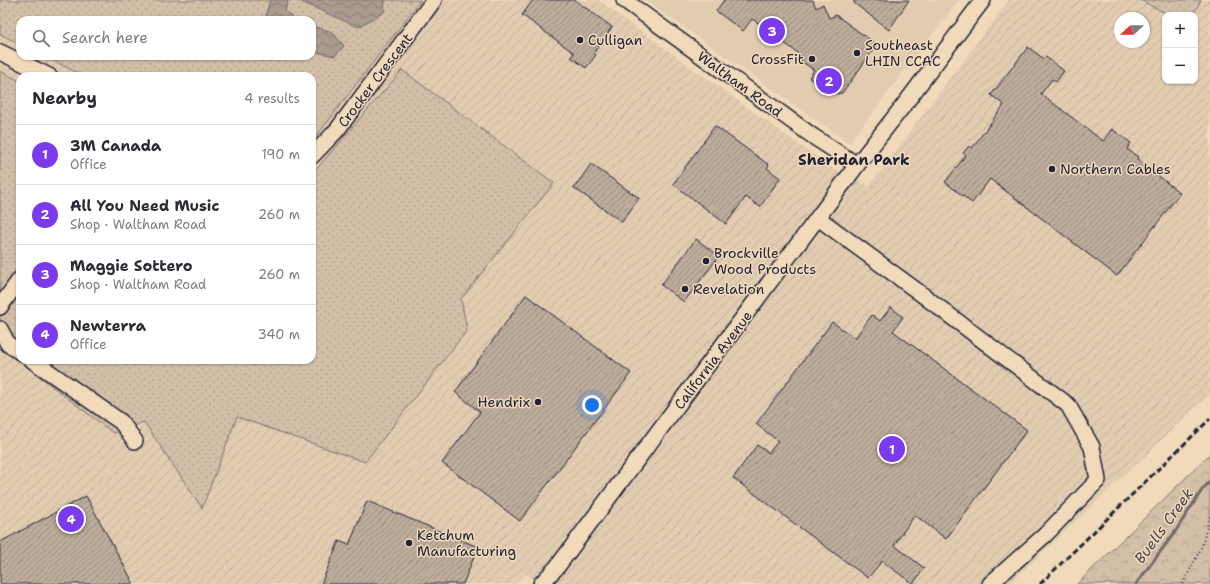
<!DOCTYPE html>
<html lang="en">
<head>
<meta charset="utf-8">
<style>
	:root { --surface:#fff; --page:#f2f2f3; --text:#2b2b33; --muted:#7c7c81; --line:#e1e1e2; --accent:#7c3aed }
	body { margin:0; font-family:"Shantell Sans",sans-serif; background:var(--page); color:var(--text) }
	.controls { position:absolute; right:12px; top:12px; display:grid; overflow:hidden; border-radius:8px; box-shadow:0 1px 3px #0004 }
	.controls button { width:36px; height:36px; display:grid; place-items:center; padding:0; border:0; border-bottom:1px solid var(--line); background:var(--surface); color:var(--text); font:20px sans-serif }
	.compass { position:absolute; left:1114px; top:12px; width:36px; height:36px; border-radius:50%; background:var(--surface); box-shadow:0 1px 3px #0004; rotate:248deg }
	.you { position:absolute; left:592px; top:405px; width:14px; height:14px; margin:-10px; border:3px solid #fff; border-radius:50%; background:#1a73e8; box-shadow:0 0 0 6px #1a73e833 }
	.badge { display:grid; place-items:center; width:26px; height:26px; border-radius:50%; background:var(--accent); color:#fff; font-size:13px; font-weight:700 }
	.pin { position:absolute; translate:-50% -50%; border:2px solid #fff; box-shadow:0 1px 4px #0006 }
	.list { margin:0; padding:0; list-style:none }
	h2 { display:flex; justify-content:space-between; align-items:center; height:52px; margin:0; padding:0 16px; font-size:17px }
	h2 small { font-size:13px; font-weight:400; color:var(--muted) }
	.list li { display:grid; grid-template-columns:26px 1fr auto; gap:12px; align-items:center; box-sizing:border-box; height:60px; padding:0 16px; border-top:1px solid var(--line) }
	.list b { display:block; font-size:15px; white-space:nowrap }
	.list p { margin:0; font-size:13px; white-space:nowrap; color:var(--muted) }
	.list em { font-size:13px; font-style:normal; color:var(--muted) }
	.icon { flex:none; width:22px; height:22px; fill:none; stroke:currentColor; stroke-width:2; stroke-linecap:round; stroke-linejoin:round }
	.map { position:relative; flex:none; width:1210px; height:584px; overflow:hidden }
	.search { position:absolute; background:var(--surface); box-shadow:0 1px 3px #0004; left:16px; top:16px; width:300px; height:44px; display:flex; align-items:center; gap:10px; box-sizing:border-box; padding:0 14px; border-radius:12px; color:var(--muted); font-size:15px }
	.panel { position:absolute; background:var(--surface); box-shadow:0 1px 3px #0004; left:16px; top:72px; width:300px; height:292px; border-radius:12px }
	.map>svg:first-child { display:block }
</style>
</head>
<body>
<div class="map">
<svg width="1210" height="584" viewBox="0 0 1210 584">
	<defs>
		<pattern id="industrial-furrows" width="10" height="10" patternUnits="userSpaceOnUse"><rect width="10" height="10" fill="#e2ccb1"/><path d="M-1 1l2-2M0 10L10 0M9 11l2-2" fill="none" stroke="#c2af99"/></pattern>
		<pattern id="grass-dots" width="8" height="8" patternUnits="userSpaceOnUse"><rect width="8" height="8" fill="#d3bfa7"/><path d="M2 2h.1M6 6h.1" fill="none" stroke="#b5a491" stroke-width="1.8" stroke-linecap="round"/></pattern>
		<pattern id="park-crowns" width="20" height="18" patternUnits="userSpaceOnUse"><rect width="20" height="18" fill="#d3bfa7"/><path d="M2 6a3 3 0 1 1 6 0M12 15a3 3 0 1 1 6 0" fill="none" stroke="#b5a491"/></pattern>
		<pattern id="water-waves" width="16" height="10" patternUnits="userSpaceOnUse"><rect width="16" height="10" fill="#aa9b8f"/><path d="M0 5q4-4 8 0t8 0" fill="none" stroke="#8a7e76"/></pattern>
		<pattern id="building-hatch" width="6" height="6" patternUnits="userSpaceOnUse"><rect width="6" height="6" fill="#beac9b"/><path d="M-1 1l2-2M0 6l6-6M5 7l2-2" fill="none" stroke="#9a8c80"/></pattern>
	</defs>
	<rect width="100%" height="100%" fill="#f1daba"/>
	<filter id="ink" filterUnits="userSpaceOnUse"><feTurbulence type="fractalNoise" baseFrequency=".025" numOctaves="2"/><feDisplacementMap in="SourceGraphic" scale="8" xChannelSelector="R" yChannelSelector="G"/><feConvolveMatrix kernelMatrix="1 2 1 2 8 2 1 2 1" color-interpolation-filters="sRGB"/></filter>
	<g filter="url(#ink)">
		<!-- built -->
		<path fill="#e2ccb1" d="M645 0H959L849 143Z"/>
		<!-- industrial -->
		<path fill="url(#industrial-furrows)" fill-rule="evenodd" d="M0 0H598L833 169 869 186 1009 0H1140L1169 15H1165V81H1195V15H1193L1201 0H1210V394L1009 584H540L526 574 515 584H0ZM1120 18H1144V42H1120ZM20 20H312V56H20ZM20 76H312V360H20Z"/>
		<!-- grass -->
		<path fill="url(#grass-dots)" stroke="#7a7071" d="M0 0H270L266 15 269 20H20V44L0 34Z
			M288 0H297L384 12 385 0H421L315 138 312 140V76H84L44 56H312V51L335 56 344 46 332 32 312 26V20H294L285 10Z
			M1140 0H1201L1193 15H1169Z
			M402 70 554 183 461 299 467 330 365 462 237 417 202 508 144 422 113 433 0 346V71L20 81V360H312V174Z"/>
		<!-- park -->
		<path fill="url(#park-crowns)" stroke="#7a7071" d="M1210 454V584H1077Z"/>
		<!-- water -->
		<path fill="url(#water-waves)" stroke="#746b6d" d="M270 0H288L285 10 294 20H269L266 15Z
			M297 0H385L384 12 358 27Z
			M312 26 332 32 344 46 335 56 312 51Z"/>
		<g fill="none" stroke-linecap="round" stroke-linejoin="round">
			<!-- stream -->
			<path stroke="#746b6d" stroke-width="3" d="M1136 584 1175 532 1202 490 1210 481"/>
		</g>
		<!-- building -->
		<path fill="url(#building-hatch)" stroke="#22223b" d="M533 0H575L612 27 594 53 596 55 586 68 571 57 574 53 522 15Z
			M724 0H813L816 8 823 4 829 18 836 15 877 45 842 93 831 94 809 78 814 70 801 61 803 57 779 39 776 43 759 31 763 26 752 19 743 31 716 11Z
			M854 0H909L889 30 854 3Z
			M1028 47 1044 59 1046 57 1064 71 1056 82 1052 79 1041 94 1103 141 1112 129 1131 143 1127 149 1138 157 1137 159 1180 193 1117 276 990 179 972 203 945 182 966 155 963 153 969 146 972 148 1004 105 991 95Z
			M715 126 769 165 767 168 780 178 760 207 746 197 726 224 673 184Z
			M591 164 639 198 622 222 574 188Z
			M696 239 719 256 684 302 661 285Z
			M526 295 631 373 520 521 442 463 480 412 455 392Z
			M891 307 903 317 893 331 1027 430 946 539 915 515 894 545 924 568 913 584 882 561 868 578 733 478 757 445 769 453 778 441 756 424 832 322 855 338 872 315 880 321Z
			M86 496 134 584H0V542Z
			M367 501 478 547 463 584H321L339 541 349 545Z"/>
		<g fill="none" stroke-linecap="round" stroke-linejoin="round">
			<defs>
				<path id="minor" d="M624 0 814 137 857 165
					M0 52 49 76
					M312 156 337 130 434 0
					M818 218 920 293 1068 405 1092 447 1098 480 1045 535 990 584
					M0 307 20 279
					M0 329 8 344 20 352
					M32 360 121 422 135 441
					M541 584 557 567 857 165 907 101 983 0"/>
			</defs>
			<!-- minor casing -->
			<use href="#minor" stroke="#22223b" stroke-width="18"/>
			<!-- path -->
			<path stroke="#22223b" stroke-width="2" stroke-dasharray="1 3" stroke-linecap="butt" d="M1183 584 1202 546 1210 516"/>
			<!-- minor -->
			<use href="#minor" stroke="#f1daba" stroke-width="15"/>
			<!-- rail -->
			<path stroke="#22223b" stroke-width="3" stroke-dasharray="6 3" stroke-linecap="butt" d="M1040 584 1210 419"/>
		</g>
	</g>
	<!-- markers -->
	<g fill="#22223b" stroke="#f1daba" stroke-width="1.5">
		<circle cx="580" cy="40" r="4"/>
		<circle cx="857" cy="53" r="4"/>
		<circle cx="812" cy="59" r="4"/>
		<circle cx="1052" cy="169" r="4"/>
		<circle cx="706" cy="261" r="4"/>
		<circle cx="685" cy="289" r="4"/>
		<circle cx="538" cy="402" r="4"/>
		<circle cx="409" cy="543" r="4"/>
	</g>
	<g text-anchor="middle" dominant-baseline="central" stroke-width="3" stroke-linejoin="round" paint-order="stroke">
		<!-- poi labels -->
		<g font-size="14" fill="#22223b" stroke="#f1daba" text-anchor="start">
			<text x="588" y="40">Culligan</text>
			<text x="865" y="45">Southeast<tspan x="865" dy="16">LHIN CCAC</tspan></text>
			<text x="804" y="59" text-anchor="end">CrossFit</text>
			<text x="1060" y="169">Northern Cables</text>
			<text x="714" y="253">Brockville<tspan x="714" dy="16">Wood Products</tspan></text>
			<text x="693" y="289">Revelation</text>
			<text x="530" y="402" text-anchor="end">Hendrix</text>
			<text x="417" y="535">Ketchum<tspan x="417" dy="16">Manufacturing</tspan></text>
		</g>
		<!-- street labels -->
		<g font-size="14" fill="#22223b" stroke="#f1daba">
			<text transform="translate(375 80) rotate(-53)">Crocker Crescent</text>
			<text transform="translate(740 84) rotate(36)">Waltham Road</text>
			<text transform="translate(713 360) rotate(-53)">California Avenue</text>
		</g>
		<!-- neighbourhood labels -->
		<g font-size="15" font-weight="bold" fill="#22223b" stroke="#f1daba">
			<text x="854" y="160">Sheridan Park</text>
		</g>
		<!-- water labels -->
		<g font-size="15" font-style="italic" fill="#4b4654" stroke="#f1daba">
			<text transform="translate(1164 526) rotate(-54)">Buells Creek</text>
		</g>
	</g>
</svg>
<div class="controls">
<button>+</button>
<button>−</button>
</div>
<svg class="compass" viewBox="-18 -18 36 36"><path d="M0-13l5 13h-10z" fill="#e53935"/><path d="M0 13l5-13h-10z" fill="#7c7c81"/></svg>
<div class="you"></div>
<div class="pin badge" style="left:892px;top:449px">1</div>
<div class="pin badge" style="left:829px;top:81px">2</div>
<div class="pin badge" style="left:772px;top:31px">3</div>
<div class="pin badge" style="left:71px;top:519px">4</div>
<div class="search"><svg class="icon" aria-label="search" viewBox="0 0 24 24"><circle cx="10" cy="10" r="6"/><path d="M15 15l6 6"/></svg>Search here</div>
<section class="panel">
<h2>Nearby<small>4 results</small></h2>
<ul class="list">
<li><span class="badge">1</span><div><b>3M Canada</b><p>Office</p></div><em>190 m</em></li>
<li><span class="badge">2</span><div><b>All You Need Music</b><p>Shop · Waltham Road</p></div><em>260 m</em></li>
<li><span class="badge">3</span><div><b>Maggie Sottero</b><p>Shop · Waltham Road</p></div><em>260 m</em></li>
<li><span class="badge">4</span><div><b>Newterra</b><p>Office</p></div><em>340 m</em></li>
</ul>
</section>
</div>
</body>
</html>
